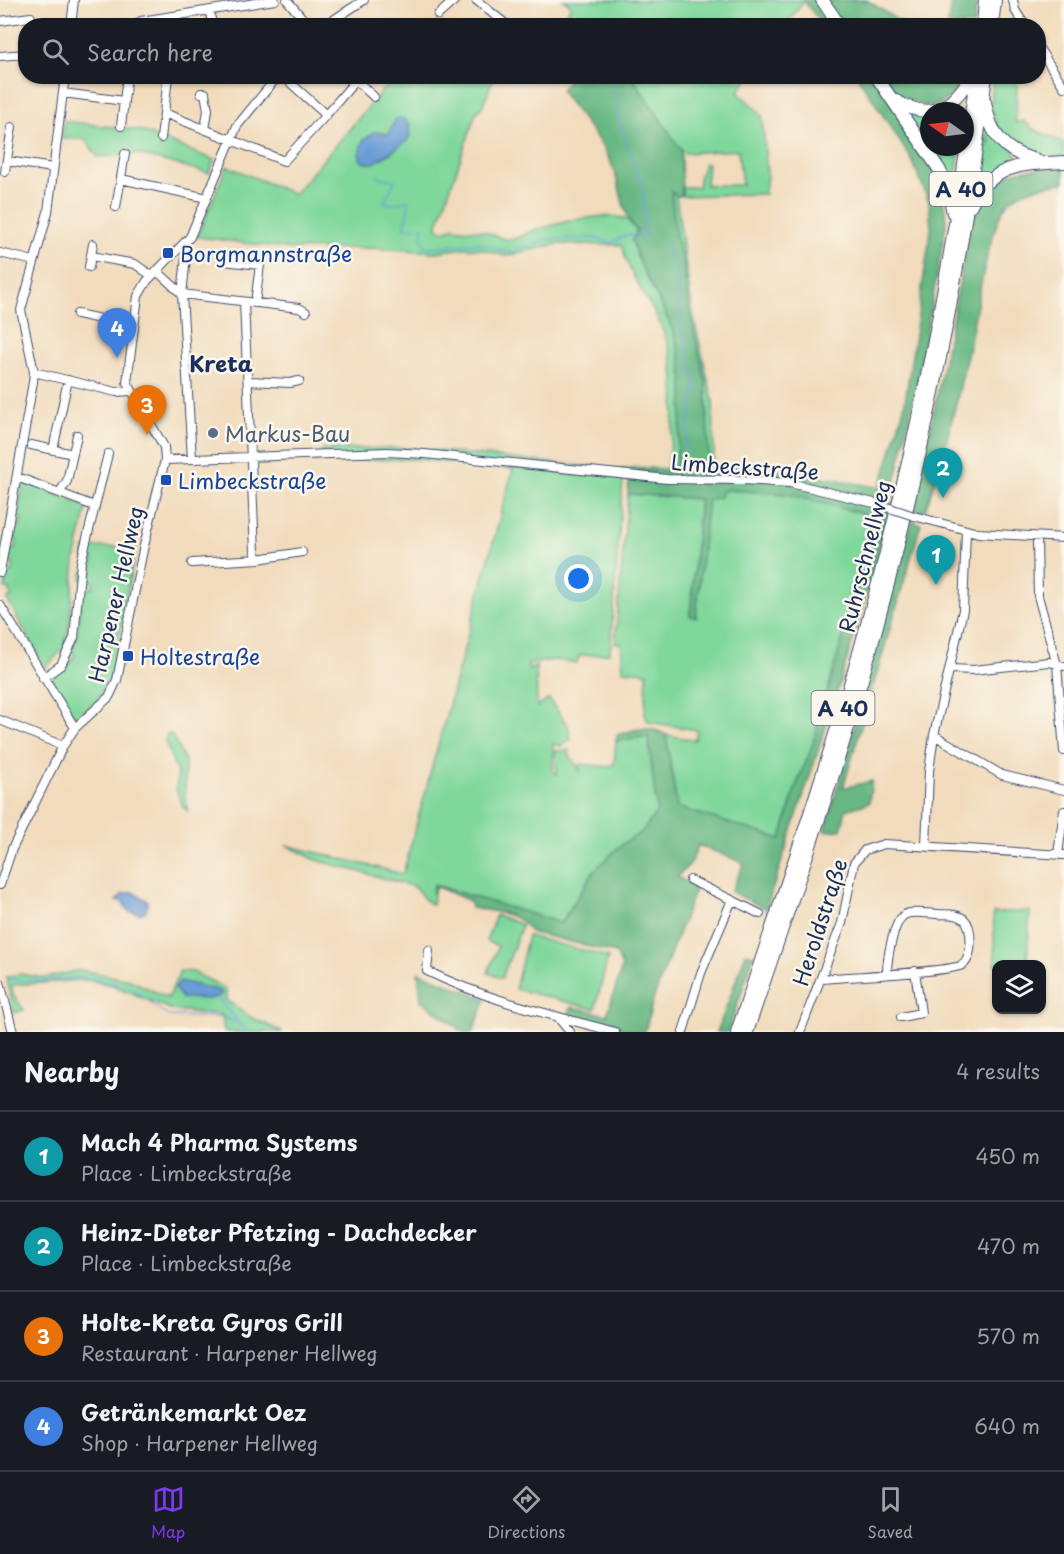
<!DOCTYPE html>
<html lang="en">
<head>
<meta charset="utf-8">
<style>
	:root { --surface:#171b24; --page:#242831; --text:#f1f3f6; --muted:#9ea1a6; --line:#363941; --accent:#7c3aed }
	body { margin:0; font-family:"Playpen Sans",sans-serif; background:var(--page); color:var(--text) }
	.controls { position:absolute; right:18px; bottom:18px; display:grid; overflow:hidden; border-radius:12px; box-shadow:0 2px 4px #0004 }
	.controls button { width:54px; height:54px; display:grid; place-items:center; padding:0; border:0; border-bottom:2px solid var(--line); background:var(--surface); color:var(--text); font:30px sans-serif }
	.compass { position:absolute; left:920px; top:102px; width:54px; height:54px; border-radius:50%; background:var(--surface); box-shadow:0 2px 4px #0004; rotate:284deg }
	.you { position:absolute; left:579px; top:579px; width:21px; height:21px; margin:-15px; border:4px solid #fff; border-radius:50%; background:#1a73e8; box-shadow:0 0 0 9px #1a73e833 }
	.badge { display:grid; place-items:center; width:39px; height:39px; border-radius:50%; background:var(--accent); color:#fff; font-size:20px; font-weight:700 }
	.pin { position:absolute; translate:-50% -50px; filter:drop-shadow(0 2px 3px #0008) }
	.pin::after { content:''; position:absolute; top:32px; width:21px; height:18px; background:inherit; clip-path:polygon(0 0,100% 0,50% 100%) }
	.list { margin:0; padding:0; list-style:none }
	h2 { display:flex; justify-content:space-between; align-items:center; height:78px; margin:0; padding:0 24px; font-size:26px }
	h2 small { font-size:20px; font-weight:400; color:var(--muted) }
	.list li { display:grid; grid-template-columns:39px 1fr auto; gap:18px; align-items:center; box-sizing:border-box; height:90px; padding:0 24px; border-top:2px solid var(--line) }
	.list b { display:block; font-size:22px; white-space:nowrap }
	.list p { margin:0; font-size:20px; white-space:nowrap; color:var(--muted) }
	.list em { font-size:20px; font-style:normal; color:var(--muted) }
	.icon { flex:none; width:33px; height:33px; fill:none; stroke:currentColor; stroke-width:2; stroke-linecap:round; stroke-linejoin:round }
	.map { position:relative; flex:none; width:1064px; height:1032px; overflow:hidden }
	.search { position:absolute; background:var(--surface); box-shadow:0 2px 4px #0004; left:18px; right:18px; top:18px; height:66px; display:flex; align-items:center; gap:15px; box-sizing:border-box; padding:0 21px; border-radius:24px; color:var(--muted); font-size:22px }
	.sheet { height:438px; background:var(--surface) }
	nav { display:flex; justify-content:space-around; align-items:center; box-sizing:border-box; height:84px; border-top:2px solid var(--line); background:var(--surface); font-size:16px; color:var(--muted) }
	nav a { display:grid; justify-items:center; gap:3px }
	nav .on { color:var(--accent) }
	.map>svg:first-child { display:block }
</style>
</head>
<body>
<div class="map">
<svg width="1064" height="1032" viewBox="0 0 1064 1032">
	<rect width="100%" height="100%" fill="#fbf7ec"/>
	<filter id="ink" filterUnits="userSpaceOnUse"><feTurbulence type="fractalNoise" baseFrequency=".0167" numOctaves="2"/><feDisplacementMap in="SourceGraphic" scale="12" xChannelSelector="R" yChannelSelector="G"/><feConvolveMatrix kernelMatrix="1 2 1 2 8 2 1 2 1" color-interpolation-filters="sRGB"/></filter>
	<filter id="wash" filterUnits="userSpaceOnUse"><feTurbulence type="fractalNoise" baseFrequency=".008" numOctaves="4" result="noise"/><feDisplacementMap in="SourceGraphic" scale="24" xChannelSelector="R" yChannelSelector="G"/><feGaussianBlur stdDeviation="1.35" result="paint"/><feColorMatrix in="noise" values="0 0 0 0 0 0 0 0 0 0 0 0 0 0 0 0 0 1.4 0 .05"/><feComposite in="paint" operator="in"/></filter>
	<g filter="url(#wash)">
		<rect width="100%" height="100%" fill="#f1dbbc"/>
		<!-- green -->
		<path fill="#7fd79b" stroke="#4d837c" stroke-width="1.5" fill-rule="evenodd" d="M563 0H803L804 1 786 25 598 26 594 21 592 25 560 26 571 5Z
			M395 76 494 77 482 107 476 113 437 227 441 231 453 228 483 231 504 239H514L535 230 572 220 603 216 626 218 637 231 632 240C640 270 658 295 670 324 692 376 681 416 675 469L667 472 637 470 627 480H623L610 653 579 656 577 663 554 660 528 664 529 670 536 666 537 707 549 699 568 726 571 739 561 746 553 744V772L557 774 555 751 569 750 570 756 580 771V764L608 767 614 764 616 741 648 736 657 811 642 832 621 845 594 871 561 923 435 886 432 905C423 901 421 891 412 886L316 860 286 845 403 874 513 469 415 459 314 461 324 449 410 448 619 470 636 467 667 469C675 419 682 366 658 319 645 294 628 273 622 245L557 244 506 256 481 249 464 248 436 252 372 248 291 249 197 237 227 166 294 194ZM396 119 410 125V136C401 146 380 164 365 163L360 157 361 146 374 132 389 134Z
			M632 77H749L738 92 762 115 767 174 765 194 676 196 693 314 713 401 714 464 709 465 706 382 690 314 683 259 676 237 671 190 682 195V187H698L700 174 705 163 708 164 706 185H742L738 150 684 153 668 134Z
			M993 77H1017L1016 123 1024 121 1033 129 1064 143V158L1033 157 1001 138 991 108Z
			M902 109 929 115V147H960L953 199Z
			M987 117 1021 160 980 185 978 181 984 137 989 144 990 139 986 136Z
			M64 121 142 131 214 160 209 173 137 154 98 157 85 139H62Z
			M23 484 34 485 87 507 75 560 70 620 64 648 45 668 7 599 11 598 9 589H5L7 572H12L13 564 9 562 11 549H15L17 542 13 540 16 524 20 525 22 518 17 517Z
			M726 490 787 494 877 517 811 750 796 786 781 839 677 807 666 735 695 740 697 730 648 722 645 715 647 672 623 670 621 643H615L628 494 700 498 690 616 696 617 707 499Z
			M136 546 111 678 97 701 74 718 52 680 59 670 65 671 75 655 72 652 77 634 82 588H93V581L82 580V572H92L93 559 84 558 85 548Z
			M167 734H171L185 761V798L188 811 183 807 176 788 178 775 165 741Z
			M1030 911 1027 961 995 965 993 913Z
			M496 915 522 925 502 978 488 973 498 946 486 941Z
			M528 936 608 957 595 1009 515 989Z
			M81 970 130 980 168 998 180 971 193 972 226 989V1000L252 1018 283 1032H224L222 1015 173 1010 112 985 85 980 12 985 13 995 24 1010 14 1013 6 977 20 974 45 978Z"/>
		<!-- forest -->
		<path fill="#67b883" stroke="#417470" stroke-width="1.5" d="M803 0H867L905 25H823Z
			M951 0H977L974 25H948Z
			M925 76 933 80 934 77H963C947 111 930 111 898 97 918 138 945 177 946 224 930 314 914 403 893 491 860 633 811 771 766 909L731 892 744 863 698 845 691 863 677 877 696 887 653 1000 645 1032H632L568 1016 571 1007 607 1015 622 967 616 953 530 932C521 912 490 911 471 908L470 901 437 887 432 893 434 885 561 923 594 871 621 845 642 832 657 811 648 736 616 741 617 735C636 729 649 724 666 735L677 807 781 839 796 786 811 750 877 517 787 494 726 490 722 491 719 498 708 499 696 617 690 616 700 499 628 494 629 480 637 470 666 472 667 469H675C681 416 692 376 670 324 658 295 640 270 632 240L637 231C620 211 622 188 612 165 600 138 578 115 561 91L570 77H632L681 150 682 195 676 196 671 191 676 237 683 259 690 314 706 382 709 465 783 469 880 488 904 408 931 229 929 202 912 160 858 77Z
			M1064 167V183C1045 185 1018 190 1006 205 989 229 977 306 971 337 958 397 945 455 924 513L914 511 971 224C984 167 1015 170 1064 167Z
			M912 521 921 524 843 788 872 781 869 803 846 810 841 830 825 831Z
			M746 953 754 955 728 1032H717Z
			M418 972 486 999 473 1032H463L421 1000Z"/>
		<!-- water -->
		<path fill="#6b9cd5" stroke="#43669a" stroke-width="1.5" d="M399 118 405 119 410 125 408 140 374 163 362 162 359 154 363 141 374 132 389 134 396 119Z
			M132 892 148 901 146 911 140 914 128 911 122 901H116L123 894Z
			M180 981 221 991V995L210 999 182 998 175 989Z"/>
		<g fill="none" stroke-linecap="round" stroke-linejoin="round">
			<!-- stream -->
			<path stroke="#6b9cd5" stroke-width="1.5" d="M612 76 619 121 644 191V234
				M377 176 395 181 384 202 391 204 409 201 405 228 423 227 422 238 426 248 479 243 509 252 550 239 594 238 611 243 627 235H647
				M666 242 675 267 678 311 696 386 682 465
				M6 979 43 981 86 977 108 982 133 989 168 1016 221 1017 237 1022 250 1032
				M217 997 237 1020"/>
		</g>
	</g>
	<g filter="url(#ink)">
		<g fill="none" stroke-linecap="round" stroke-linejoin="round">
			<defs>
				<path id="minor" d="M287 0 309 26
					M476 0 508 26
					M1013 0 1015 10 1025 26
					M210 11 212 26
					M438 15 455 0
					M0 21 31 17
					M71 26 74 0
					M134 26 141 21 275 0
					M324 26 364 0
					M1038 47 1064 87
					M0 56 26 54
					M168 76 164 113 284 161 326 115 283 76
					M63 93 124 101
					M201 93H205L208 110 205 130
					M326 115 356 80 374 97
					M121 126 127 76
					M161 138 164 113
					M7 161 53 168
					M5 172 12 127
					M121 179 207 198
					M116 207 125 154
					M184 244 187 248 182 294 192 459
					M0 253 34 261
					M91 256 135 264 152 276
					M223 261 260 265 255 303
					M89 267 93 244
					M157 271 182 294 299 308 306 312
					M244 302 255 551 258 559
					M77 314 133 326
					M34 372 116 392 131 391
					M249 381 290 383 299 381
					M31 445 73 454
					M53 450 68 380
					M165 460 387 452 425 454 667 479 742 480 790 483 878 504
					M17 477 94 506
					M60 492 67 481 77 435
					M914 516 978 533 1064 538
					M966 531 963 610 934 735 1002 775 1064 790
					M1037 538 1038 596 1057 665 1064 751
					M192 563 258 559 302 552
					M0 572 33 382 34 372 21 310 48 212 65 76
					M0 605 75 728
					M951 669 973 670 1049 662 1064 666
					M43 678 61 665 74 638 81 562 108 454
					M0 720 63 746
					M926 846 929 771 934 735
					M1058 854 1064 811
					M0 885 12 849 63 746 75 728 109 697 117 680 143 550 165 460 164 447 127 382 138 296 147 281 190 237 237 126 278 76
					M732 900 760 914
					M429 950 427 971C486 1000 552 1015 615 1032
					M821 979C842 977 951 972 962 965 973 959 973 927 964 919 957 913 946 915 938 914 928 914 915 911 906 914 893 919 887 961 887 973
					M0 982 13 1032
					M901 1017 921 1013 915 971
					M560 1020 570 1032
					M683 1032 701 973 732 900 690 880
					M800 1032 842 923 854 863 865 850 884 844 1064 855"/>
				<path id="highway" d="M822 0 840 26
					M983 26 985 0
					M992 26 995 0
					M876 76 939 169 947 185 953 213
					M896 101C930 121 952 109 971 76
					M985 102C990 135 1005 153 1037 160
					M970 206C993 164 1021 164 1064 162
					M737 1032C781 900 827 769 864 635 915 453 953 265 976 76
					M747 1032C786 916 827 801 861 683 918 484 960 282 986 76"/>
			</defs>
			<!-- minor casing -->
			<use href="#minor" stroke="#3b496c" stroke-width="10"/>
			<!-- highway casing -->
			<use href="#highway" stroke="#3b496c" stroke-width="14"/>
			<!-- minor -->
			<use href="#minor" stroke="#fff" stroke-width="8"/>
			<!-- highway -->
			<use href="#highway" stroke="#fff" stroke-width="12"/>
			<defs>
				<path id="minor-bridge" d="M878 504 914 516"/>
			</defs>
			<!-- minor-bridge casing -->
			<use href="#minor-bridge" stroke="#3b496c" stroke-width="10" stroke-linecap="butt"/>
			<!-- minor-bridge -->
			<use href="#minor-bridge" stroke="#fff" stroke-width="8"/>
		</g>
	</g>
	<!-- markers -->
	<g fill="#1a4fb4" stroke="#fbf7ec" stroke-width="2">
		<rect x="162" y="247" width="12" height="12" rx="3"/>
		<rect x="160" y="474" width="12" height="12" rx="3"/>
		<rect x="122" y="650" width="12" height="12" rx="3"/>
	</g>
	<circle fill="#5c6f8a" stroke="#fbf7ec" stroke-width="2" cx="213" cy="433" r="6"/>
	<g text-anchor="middle" dominant-baseline="central" stroke-width="5" stroke-linejoin="round" paint-order="stroke">
		<!-- shield labels -->
		<g fill="#fbf7ec" stroke="#5e6b89" stroke-width="1.5">
			<rect x="929.5" y="172" width="63" height="34" rx="4.5"/>
			<rect x="811.5" y="691" width="63" height="34" rx="4.5"/>
		</g>
		<g font-size="20" font-weight="bold" fill="#1b2f5e">
			<text x="961" y="189">A 40</text>
			<text x="843" y="708">A 40</text>
		</g>
		<!-- transit labels -->
		<g font-size="21" fill="#164399" stroke="#fbf7ec" text-anchor="start">
			<text x="180" y="253">Borgmannstraße</text>
			<text x="178" y="480">Limbeckstraße</text>
			<text x="140" y="656">Holtestraße</text>
		</g>
		<!-- service labels -->
		<g font-size="21" fill="#4e5e75" stroke="#fbf7ec" text-anchor="start">
			<text x="225" y="433">Markus-Bau</text>
		</g>
		<!-- street labels -->
		<g font-size="21" fill="#1b2f5e" stroke="#fbf7ec">
			<text transform="translate(745 466) rotate(4)">Limbeckstraße</text>
			<text transform="translate(864 556) rotate(-76)">Ruhrschnellweg</text>
			<text transform="translate(115 594) rotate(-77)">Harpener Hellweg</text>
			<text transform="translate(819 922) rotate(-72)">Heroldstraße</text>
		</g>
		<!-- neighbourhood labels -->
		<g font-size="22" font-weight="bold" fill="#1b2f5e" stroke="#fbf7ec">
			<text x="221" y="362">Kreta</text>
		</g>
	</g>
</svg>
<div class="controls">
<button><svg class="icon" aria-label="layers" viewBox="0 0 24 24"><path d="M12 4l9 5-9 5-9-5zM3 14l9 5 9-5"/></svg></button>
</div>
<svg class="compass" viewBox="-18 -18 36 36"><path d="M0-13l5 13h-10z" fill="#e53935"/><path d="M0 13l5-13h-10z" fill="#9ea1a6"/></svg>
<div class="you"></div>
<div class="pin badge" style="left:936px;top:585px;background:#0f9aa8">1</div>
<div class="pin badge" style="left:943px;top:498px;background:#0f9aa8">2</div>
<div class="pin badge" style="left:147px;top:435px;background:#e8710a">3</div>
<div class="pin badge" style="left:117px;top:358px;background:#3f7fe0">4</div>
<div class="search"><svg class="icon" aria-label="search" viewBox="0 0 24 24"><circle cx="10" cy="10" r="6"/><path d="M15 15l6 6"/></svg>Search here</div>
</div>
<section class="sheet">
<h2>Nearby<small>4 results</small></h2>
<ul class="list">
<li><span class="badge" style="background:#0f9aa8">1</span><div><b>Mach 4 Pharma Systems</b><p>Place · Limbeckstraße</p></div><em>450 m</em></li>
<li><span class="badge" style="background:#0f9aa8">2</span><div><b>Heinz-Dieter Pfetzing - Dachdecker</b><p>Place · Limbeckstraße</p></div><em>470 m</em></li>
<li><span class="badge" style="background:#e8710a">3</span><div><b>Holte-Kreta Gyros Grill</b><p>Restaurant · Harpener Hellweg</p></div><em>570 m</em></li>
<li><span class="badge" style="background:#3f7fe0">4</span><div><b>Getränkemarkt Oez</b><p>Shop · Harpener Hellweg</p></div><em>640 m</em></li>
</ul>
</section>
<nav>
<a class="on"><svg class="icon" aria-label="map" viewBox="0 0 24 24"><path d="M3 6l6-2 6 2 6-2v14l-6 2-6-2-6 2zM9 4v14M15 6v14"/></svg>Map</a>
<a><svg class="icon" aria-label="directions" viewBox="0 0 24 24"><path d="M12 3l9 9-9 9-9-9zM9 14v-3h6M13 9l2 2-2 2"/></svg>Directions</a>
<a><svg class="icon" aria-label="saved" viewBox="0 0 24 24"><path d="M7 4h10v16l-5-4-5 4z"/></svg>Saved</a>
</nav>
</body>
</html>
